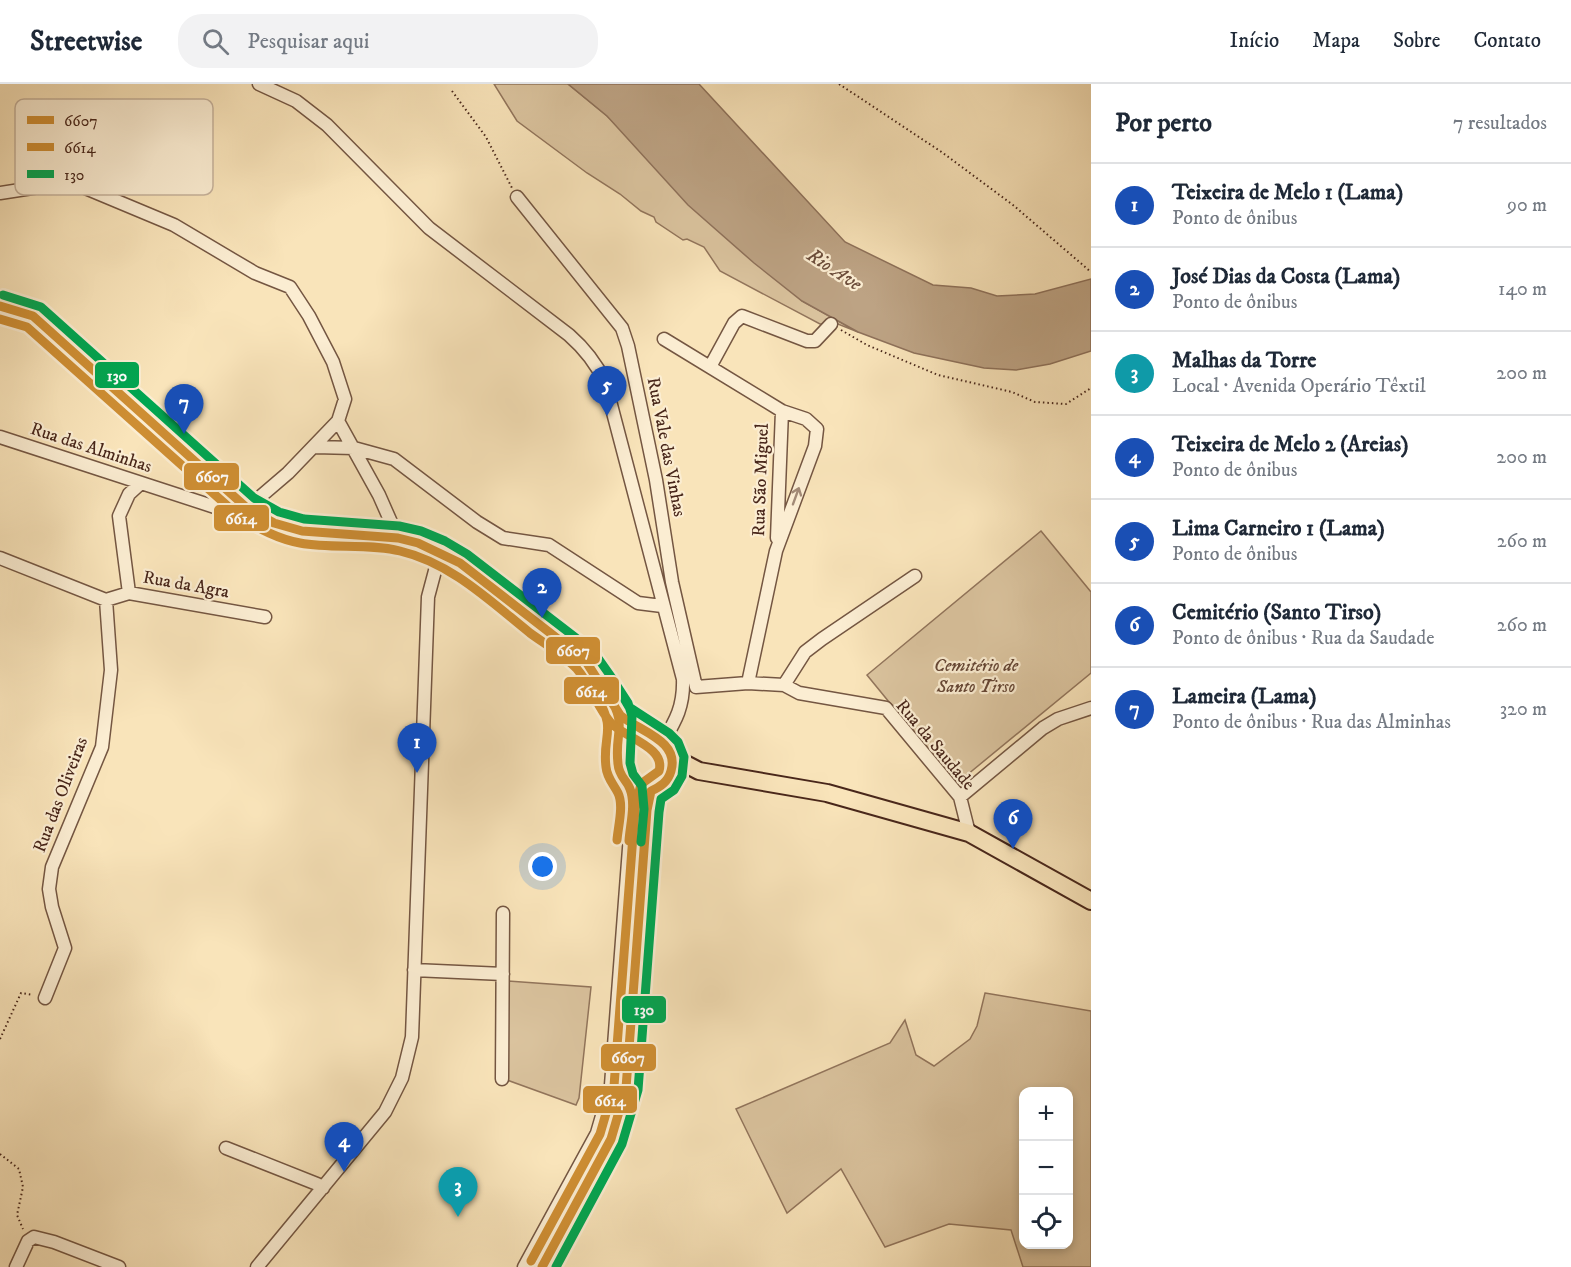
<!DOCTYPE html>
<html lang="pt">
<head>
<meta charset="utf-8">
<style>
	:root { --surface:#fff; --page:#f2f2f3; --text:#1f2937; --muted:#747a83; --line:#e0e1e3; --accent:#1a73e8 }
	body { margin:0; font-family:"IM FELL DW Pica",serif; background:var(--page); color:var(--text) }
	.controls { position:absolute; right:18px; bottom:18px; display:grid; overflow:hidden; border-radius:12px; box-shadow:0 3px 9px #0003 }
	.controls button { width:54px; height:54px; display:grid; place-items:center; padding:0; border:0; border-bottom:2px solid var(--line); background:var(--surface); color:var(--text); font:30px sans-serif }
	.you { position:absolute; left:543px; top:783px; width:21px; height:21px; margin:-15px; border:4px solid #fff; border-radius:50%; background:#1a73e8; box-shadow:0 0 0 9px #1a73e833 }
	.badge { display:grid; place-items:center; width:39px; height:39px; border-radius:50%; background:var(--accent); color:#fff; font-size:20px; font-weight:700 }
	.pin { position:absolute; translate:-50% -50px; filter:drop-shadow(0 2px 3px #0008) }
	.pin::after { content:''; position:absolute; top:32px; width:21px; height:18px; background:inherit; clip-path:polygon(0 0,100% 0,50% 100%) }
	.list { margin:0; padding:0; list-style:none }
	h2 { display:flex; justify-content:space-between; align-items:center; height:78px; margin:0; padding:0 24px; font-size:26px }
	h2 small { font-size:20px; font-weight:400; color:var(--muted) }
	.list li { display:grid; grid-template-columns:39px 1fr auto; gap:18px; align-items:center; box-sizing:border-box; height:84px; padding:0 24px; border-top:2px solid var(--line) }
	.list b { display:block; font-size:22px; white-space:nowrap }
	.list p { margin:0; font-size:20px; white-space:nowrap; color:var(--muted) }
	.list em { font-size:20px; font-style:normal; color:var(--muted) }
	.icon { flex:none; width:33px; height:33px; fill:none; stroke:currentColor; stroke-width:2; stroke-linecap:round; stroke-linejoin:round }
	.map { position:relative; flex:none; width:1091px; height:1183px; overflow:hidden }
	header { display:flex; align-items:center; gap:36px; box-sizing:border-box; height:84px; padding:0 30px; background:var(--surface); border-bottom:2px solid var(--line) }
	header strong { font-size:28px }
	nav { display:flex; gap:33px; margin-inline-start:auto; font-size:21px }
	.search { width:420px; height:54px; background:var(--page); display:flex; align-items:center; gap:15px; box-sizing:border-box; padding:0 21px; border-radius:24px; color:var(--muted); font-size:22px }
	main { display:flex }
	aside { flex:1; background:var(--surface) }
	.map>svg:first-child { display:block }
</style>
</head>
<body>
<header>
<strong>Streetwise</strong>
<div class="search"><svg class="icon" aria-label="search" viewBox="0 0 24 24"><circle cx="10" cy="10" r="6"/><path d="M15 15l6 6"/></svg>Pesquisar aqui</div>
<nav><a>Início</a><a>Mapa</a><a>Sobre</a><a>Contato</a></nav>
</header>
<main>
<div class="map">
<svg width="1091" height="1183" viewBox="0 0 1091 1183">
	<rect width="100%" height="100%" fill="#f9e4ba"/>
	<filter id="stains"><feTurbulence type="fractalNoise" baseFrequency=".00333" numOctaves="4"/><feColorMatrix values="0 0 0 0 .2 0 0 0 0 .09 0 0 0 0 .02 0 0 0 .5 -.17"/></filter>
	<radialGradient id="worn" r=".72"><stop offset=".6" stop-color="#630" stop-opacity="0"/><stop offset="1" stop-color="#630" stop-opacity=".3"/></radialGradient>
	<!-- green -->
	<path fill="#dbc49f" stroke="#92755c" stroke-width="1.5" fill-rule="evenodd" d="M494 0H568L607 32 802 217 858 248 838 240H820L720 187 704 163 687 155 683 156 656 138 654 133 641 127 620 110 587 89 517 37Z
		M1041 447 1091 508V589L956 700 867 591Z
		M508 897 591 903 579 1014 576 1021 507 996Z
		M985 909 1091 927V1183H1023L1011 1146 949 1140 885 1163 841 1085 787 1129 736 1025 890 959 905 936 916 971 934 982 970 955 977 942ZM1023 1008H1068V1160H1023Z"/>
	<!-- water -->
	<path fill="#bda384" stroke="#8e715a" stroke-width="1.5" d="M568 0H699L845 158 933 201 971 204 997 212 1035 210 1091 195V267L1050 280 1016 286 984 284 914 269 858 248 802 217 754 179 688 121 607 32Z"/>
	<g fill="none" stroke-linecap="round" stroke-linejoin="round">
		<defs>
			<path id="minor" d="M259 0 296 17 327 41 429 144 569 251C585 265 596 279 605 298L683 595C684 622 676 636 663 658
				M0 109 71 98 174 141 255 189 290 203 309 232 333 278 345 315 338 337 379 411 398 454
				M517 113 622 244 628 262 656 396 672 498 696 603 748 599 784 601 799 609 886 624 960 713 969 749
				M664 255 782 327 806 335 817 345 815 362 776 467 748 599
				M710 283 734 239 742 232 807 257H815L831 240
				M0 353 221 425 256 434
				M315 363 354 364 394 375 477 438 503 454 549 461 638 519 662 522
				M247 424 288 389 338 337
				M777 454 782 327
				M0 474 106 516 129 509 265 533
				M129 509 119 432 129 410 141 399
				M784 601 805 568 822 555 915 492
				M960 713 1043 644 1058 635 1091 624
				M414 886 503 890
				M45 914 65 864 52 823 49 805 52 783 102 663 111 586 106 516
				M502 995 503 829
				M226 1064 317 1100 323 1104
				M16 1183 28 1157 34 1153 54 1158 119 1183
				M257 1183 385 1028 402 994 412 953 428 513 440 468
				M524 1183 597 1049 611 1001 632 725 630 704
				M542 1183 611 1055 626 1004 647 726 651 707"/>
			<path id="major" d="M0 222 33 232 247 424 274 439 302 447 398 454 418 459 440 468 460 479 585 576 598 592 620 632V665
				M620 632C629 638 637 645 646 650 652 653 658 654 663 658 672 666 675 681 670 692 665 700 658 706 648 708 610 714 602 652 648 652
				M672 673 699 687 827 709 969 749 1091 817"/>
		</defs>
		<!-- minor casing -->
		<use href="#minor" stroke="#745642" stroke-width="15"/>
		<!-- major casing -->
		<use href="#major" stroke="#48261a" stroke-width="20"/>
		<!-- path -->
		<path stroke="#48261a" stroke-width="2" stroke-dasharray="1.5 3" stroke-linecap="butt" d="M839 0 943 69 1013 121 1091 188
			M452 7 486 53 512 104
			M841 246 867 261 938 291 1012 308 1035 318 1066 320 1091 304
			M0 955 21 909 33 911
			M0 1070 19 1085 23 1103 17 1131 23 1145"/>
		<!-- minor -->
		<use href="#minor" stroke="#fbedd2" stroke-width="12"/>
		<!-- major -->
		<use href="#major" stroke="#f9e4ba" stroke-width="16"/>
		<defs>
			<path id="bus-1" d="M0 222 33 232 247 424 274 439 302 447 398 454 418 459 460 479 585 576 620 631C638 647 680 656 671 687 668 698 660 703 651 707L647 726 626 1004 611 1055 542 1183
				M607 608C629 643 614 646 618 680 619 693 627 696 630 705 636 720 630 741 629 757"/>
			<path id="bus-2" d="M0 235 27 243 241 434C260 445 278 455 300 459 333 465 368 459 400 467 451 479 490 517 530 549 545 560 564 571 577 585 591 601 598 625 611 639 625 654 666 663 659 687L641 700 635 725 614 1002 600 1050 531 1177
				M597 614C617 646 602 652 606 683 607 694 613 699 618 709 624 721 618 743 617 756"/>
			<path id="bus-3" d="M3 211 41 223 254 414 279 428 304 435 399 442 421 447 445 457 467 470 593 567 612 594 629 623 669 649 678 658 684 673 682 692 674 706 661 715 659 728 638 1006 622 1060 556 1183
				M617 602 628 619 632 632 630 679 633 690 642 702 644 725 641 758"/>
		</defs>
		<!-- bus-1 casing -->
		<use href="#bus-1" stroke="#fbedd2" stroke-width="14"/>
		<!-- bus-2 casing -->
		<use href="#bus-2" stroke="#fbedd2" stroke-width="14"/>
		<!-- bus-3 casing -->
		<use href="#bus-3" stroke="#fbedd2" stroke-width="14"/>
		<!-- bus-1 -->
		<use href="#bus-1" stroke="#ce8e33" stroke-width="9"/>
		<!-- bus-2 -->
		<use href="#bus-2" stroke="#ce8e33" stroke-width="9"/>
		<!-- bus-3 -->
		<use href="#bus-3" stroke="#00a651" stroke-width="9"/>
	</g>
	<!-- one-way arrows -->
	<defs><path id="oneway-shaft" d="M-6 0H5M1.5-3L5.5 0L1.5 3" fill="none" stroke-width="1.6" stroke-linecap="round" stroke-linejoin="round" transform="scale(1.5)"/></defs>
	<use stroke="#a28a76" href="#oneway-shaft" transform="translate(796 412) rotate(-70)"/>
	<g text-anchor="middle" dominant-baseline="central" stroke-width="4.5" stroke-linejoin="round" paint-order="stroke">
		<!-- street labels -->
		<g font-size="18" fill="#48261a" stroke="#fbedd2">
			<text transform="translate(666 363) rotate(79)">Rua Vale das Vinhas</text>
			<text transform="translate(91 364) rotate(18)">Rua das Alminhas</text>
			<text transform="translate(761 396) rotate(-88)">Rua São Miguel</text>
			<text transform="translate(186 501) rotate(10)">Rua da Agra</text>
			<text transform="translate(935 661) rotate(50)">Rua da Saudade</text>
			<text transform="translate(61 711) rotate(-69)">Rua das Oliveiras</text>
		</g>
		<!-- park labels -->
		<g font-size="18" font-style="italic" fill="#654635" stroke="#fbedd2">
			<text x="976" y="582">Cemitério de<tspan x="976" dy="21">Santo Tirso</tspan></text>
		</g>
		<!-- water labels -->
		<g font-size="20" font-style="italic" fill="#6b4c3a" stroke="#fbedd2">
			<text transform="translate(834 186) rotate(33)">Rio Ave</text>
		</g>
	</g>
	<!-- legend -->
	<rect x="15" y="15" width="198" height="96" rx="9" fill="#fbedd2" stroke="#c5b19b" stroke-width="1.5"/>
	<rect x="27" y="32" width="27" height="8" fill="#ce8e33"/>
	<rect x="27" y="59" width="27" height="8" fill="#ce8e33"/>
	<rect x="27" y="86" width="27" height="8" fill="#00a651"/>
	<g font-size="16" fill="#48261a">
		<text x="64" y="42">6607</text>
		<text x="64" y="69">6614</text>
		<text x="64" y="96">130</text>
	</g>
	<g stroke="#fbedd2" stroke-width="2">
		<rect x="94" y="277" width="46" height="28" rx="6" fill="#00a651"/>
		<rect x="183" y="378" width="57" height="29" rx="6" fill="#ce8e33"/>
		<rect x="213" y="420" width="57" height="28" rx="6" fill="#ce8e33"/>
		<rect x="545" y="552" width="56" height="29" rx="6" fill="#ce8e33"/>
		<rect x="563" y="592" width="57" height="29" rx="6" fill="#ce8e33"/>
		<rect x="621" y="911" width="46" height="29" rx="6" fill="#00a651"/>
		<rect x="600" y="959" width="57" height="29" rx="6" fill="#ce8e33"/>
		<rect x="582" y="1001" width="56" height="29" rx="6" fill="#ce8e33"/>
	</g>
	<g font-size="16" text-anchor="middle" font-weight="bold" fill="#fff">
		<text x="117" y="297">130</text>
		<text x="212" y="398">6607</text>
		<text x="241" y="440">6614</text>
		<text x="573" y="572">6607</text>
		<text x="591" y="613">6614</text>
		<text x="644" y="931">130</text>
		<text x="628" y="979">6607</text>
		<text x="610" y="1022">6614</text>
	</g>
	<rect width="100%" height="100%" filter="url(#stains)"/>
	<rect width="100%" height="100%" fill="url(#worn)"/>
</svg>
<div class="controls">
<button>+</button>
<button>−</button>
<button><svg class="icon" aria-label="locate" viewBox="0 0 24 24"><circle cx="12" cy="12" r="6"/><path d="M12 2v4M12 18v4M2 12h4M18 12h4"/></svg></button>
</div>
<div class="you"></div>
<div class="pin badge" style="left:417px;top:689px;background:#1a4fb4">1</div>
<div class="pin badge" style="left:542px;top:534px;background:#1a4fb4">2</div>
<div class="pin badge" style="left:458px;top:1133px;background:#0f9aa8">3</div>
<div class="pin badge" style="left:344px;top:1088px;background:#1a4fb4">4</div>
<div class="pin badge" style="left:607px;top:332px;background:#1a4fb4">5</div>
<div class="pin badge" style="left:1013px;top:765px;background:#1a4fb4">6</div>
<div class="pin badge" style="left:184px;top:350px;background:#1a4fb4">7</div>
</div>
<aside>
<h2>Por perto<small>7 resultados</small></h2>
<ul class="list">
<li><span class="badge" style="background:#1a4fb4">1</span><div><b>Teixeira de Melo 1 (Lama)</b><p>Ponto de ônibus</p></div><em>90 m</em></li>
<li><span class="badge" style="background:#1a4fb4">2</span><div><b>José Dias da Costa (Lama)</b><p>Ponto de ônibus</p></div><em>140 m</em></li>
<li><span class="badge" style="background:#0f9aa8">3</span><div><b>Malhas da Torre</b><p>Local · Avenida Operário Têxtil</p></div><em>200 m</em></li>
<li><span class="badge" style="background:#1a4fb4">4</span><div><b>Teixeira de Melo 2 (Areias)</b><p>Ponto de ônibus</p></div><em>200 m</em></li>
<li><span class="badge" style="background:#1a4fb4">5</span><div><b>Lima Carneiro 1 (Lama)</b><p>Ponto de ônibus</p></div><em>260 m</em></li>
<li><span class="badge" style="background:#1a4fb4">6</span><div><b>Cemitério (Santo Tirso)</b><p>Ponto de ônibus · Rua da Saudade</p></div><em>260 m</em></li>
<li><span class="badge" style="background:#1a4fb4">7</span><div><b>Lameira (Lama)</b><p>Ponto de ônibus · Rua das Alminhas</p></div><em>320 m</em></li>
</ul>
</aside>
</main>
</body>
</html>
